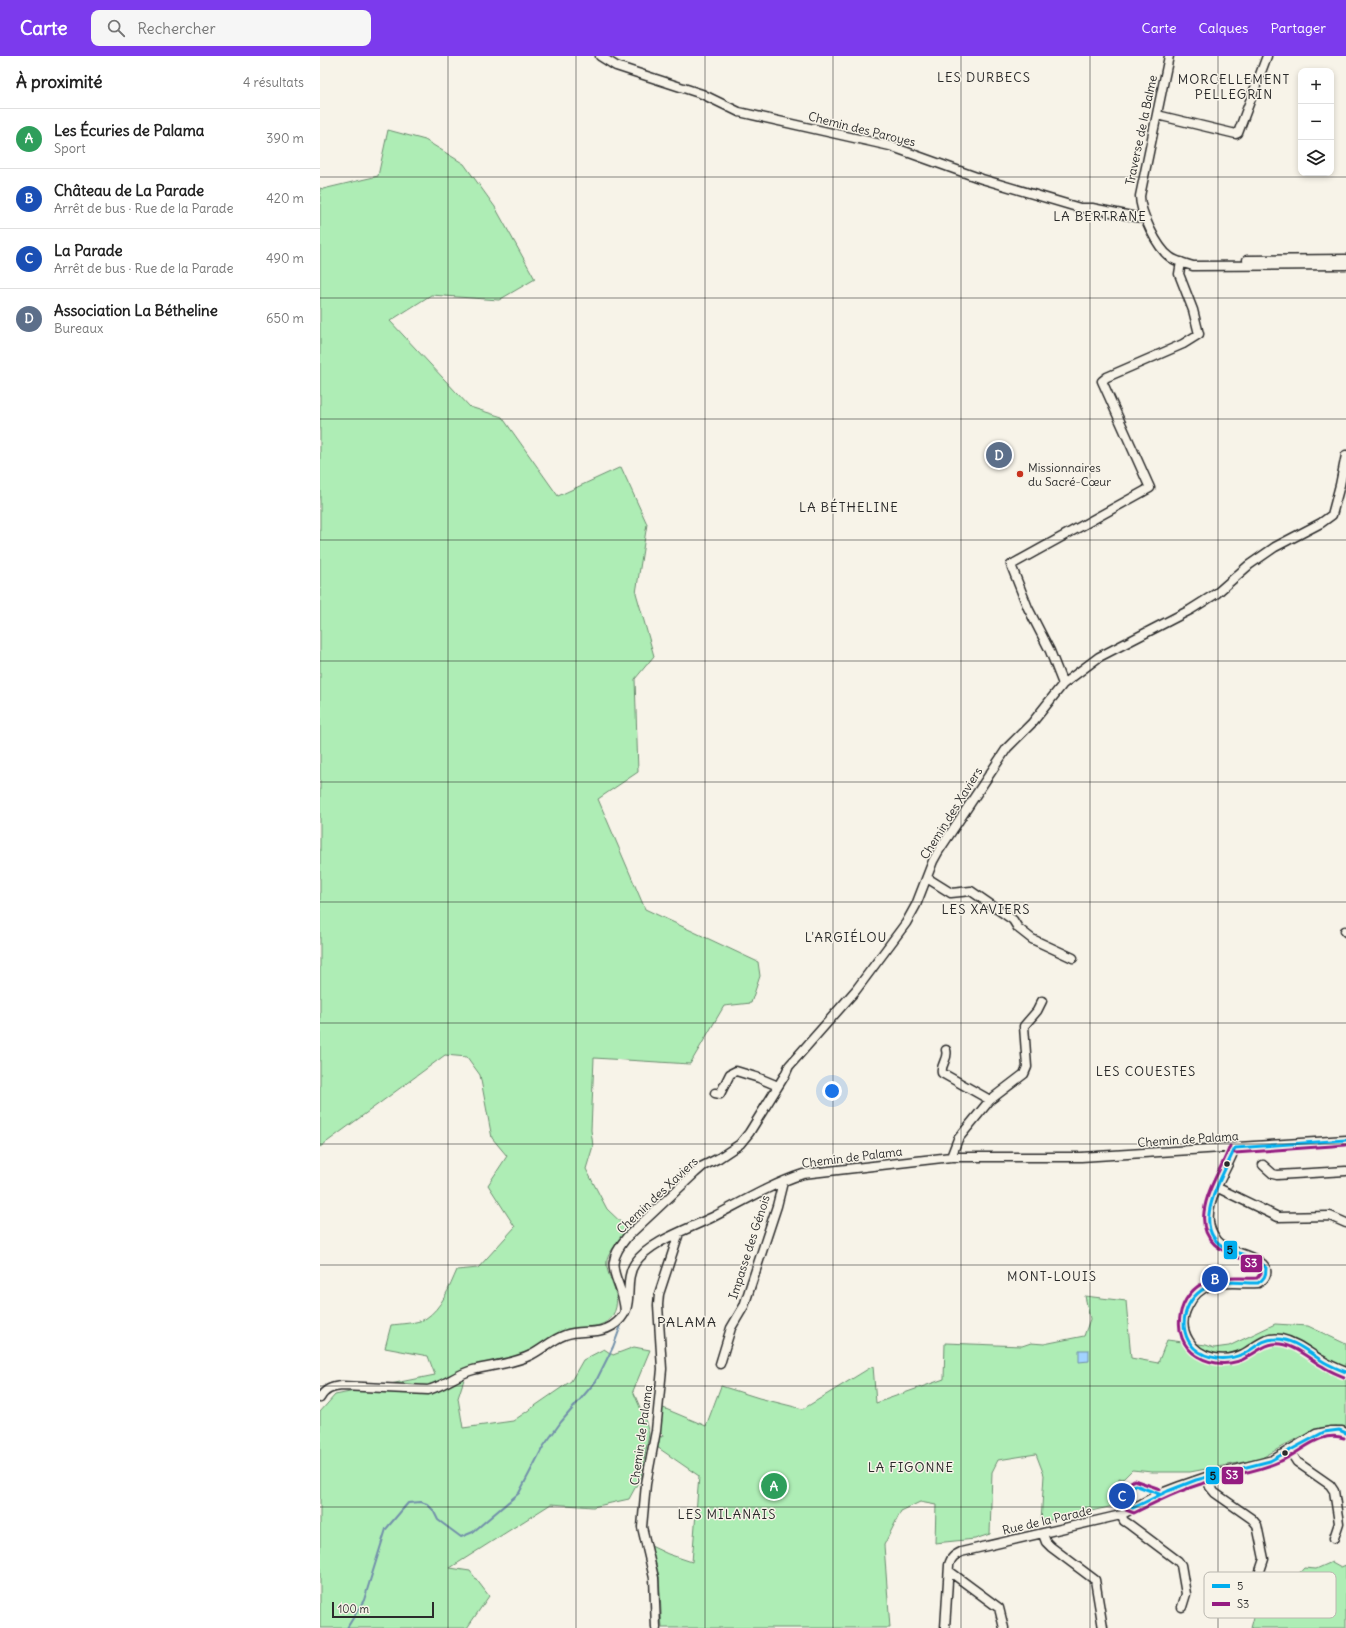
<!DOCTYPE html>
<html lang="fr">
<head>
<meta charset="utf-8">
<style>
	:root { --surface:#fff; --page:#f6f6f6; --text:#222; --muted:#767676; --line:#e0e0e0; --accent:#7c3aed }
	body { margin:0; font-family:Delius,sans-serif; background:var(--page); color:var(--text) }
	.controls { position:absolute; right:12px; top:12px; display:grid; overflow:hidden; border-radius:8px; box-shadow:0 2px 6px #0003 }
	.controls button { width:36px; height:36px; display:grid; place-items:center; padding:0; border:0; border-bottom:1px solid var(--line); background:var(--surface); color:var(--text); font:20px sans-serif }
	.scale { position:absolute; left:12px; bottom:10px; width:102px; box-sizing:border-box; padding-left:4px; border:2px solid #2b2b2b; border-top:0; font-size:11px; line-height:14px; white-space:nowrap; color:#2b2b2b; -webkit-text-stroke:3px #f7f3e8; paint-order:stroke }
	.you { position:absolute; left:512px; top:1035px; width:14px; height:14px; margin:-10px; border:3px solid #fff; border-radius:50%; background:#1a73e8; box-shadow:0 0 0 6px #1a73e833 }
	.badge { display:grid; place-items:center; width:26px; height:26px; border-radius:50%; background:var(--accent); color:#fff; font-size:13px; font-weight:700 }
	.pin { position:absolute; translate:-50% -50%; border:2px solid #fff; box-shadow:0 1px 4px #0006 }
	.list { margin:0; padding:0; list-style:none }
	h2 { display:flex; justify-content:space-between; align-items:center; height:52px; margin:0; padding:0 16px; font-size:17px }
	h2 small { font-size:13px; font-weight:400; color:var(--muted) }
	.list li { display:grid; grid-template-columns:26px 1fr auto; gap:12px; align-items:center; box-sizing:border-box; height:60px; padding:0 16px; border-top:1px solid var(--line) }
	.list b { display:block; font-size:15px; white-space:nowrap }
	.list p { margin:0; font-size:13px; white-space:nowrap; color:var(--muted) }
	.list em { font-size:13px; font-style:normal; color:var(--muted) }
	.icon { flex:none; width:22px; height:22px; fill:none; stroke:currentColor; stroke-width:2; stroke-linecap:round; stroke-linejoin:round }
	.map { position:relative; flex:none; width:1026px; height:1572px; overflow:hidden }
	header { display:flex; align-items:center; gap:24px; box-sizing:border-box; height:56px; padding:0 20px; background:var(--accent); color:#fff }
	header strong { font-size:19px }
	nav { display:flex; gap:22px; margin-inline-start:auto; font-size:14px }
	.search { width:280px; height:36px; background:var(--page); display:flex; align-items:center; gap:10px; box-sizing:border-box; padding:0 14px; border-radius:8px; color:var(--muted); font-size:15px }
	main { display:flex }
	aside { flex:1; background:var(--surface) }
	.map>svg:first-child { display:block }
</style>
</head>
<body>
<header>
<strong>Carte</strong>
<div class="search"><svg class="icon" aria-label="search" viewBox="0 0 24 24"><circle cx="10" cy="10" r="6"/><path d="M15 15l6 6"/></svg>Rechercher</div>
<nav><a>Carte</a><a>Calques</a><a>Partager</a></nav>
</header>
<main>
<aside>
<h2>À proximité<small>4 résultats</small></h2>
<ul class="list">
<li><span class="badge" style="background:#2e9e5b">A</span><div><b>Les Écuries de Palama</b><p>Sport</p></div><em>390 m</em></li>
<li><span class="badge" style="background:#1a4fb4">B</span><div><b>Château de La Parade</b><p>Arrêt de bus · Rue de la Parade</p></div><em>420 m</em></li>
<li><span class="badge" style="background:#1a4fb4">C</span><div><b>La Parade</b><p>Arrêt de bus · Rue de la Parade</p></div><em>490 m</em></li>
<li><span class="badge" style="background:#5c6f8a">D</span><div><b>Association La Bétheline</b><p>Bureaux</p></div><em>650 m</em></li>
</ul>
</aside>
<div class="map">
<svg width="1026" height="1572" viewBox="0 0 1026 1572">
	<rect width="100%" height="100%" fill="#f7f3e8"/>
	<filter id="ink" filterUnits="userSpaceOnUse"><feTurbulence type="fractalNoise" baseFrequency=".025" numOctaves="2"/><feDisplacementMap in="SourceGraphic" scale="8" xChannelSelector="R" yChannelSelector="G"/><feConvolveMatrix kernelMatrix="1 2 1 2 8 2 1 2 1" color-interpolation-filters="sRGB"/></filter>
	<g filter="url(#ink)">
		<!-- green -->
		<path fill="#aeedb5" stroke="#6c8c70" d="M68 74 105 84 144 108 175 151 215 223 179 244 111 239 70 265 150 351 182 361 238 440 301 411 327 468 316 537 334 600 315 623 318 716 278 743 325 853 438 906 440 920 431 947 404 950 370 1008 274 1002 271 1074 273 1090 266 1113 287 1153 309 1174C302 1181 289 1195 287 1204 284 1218 300 1234 296 1251 290 1277 260 1269 242 1276 230 1280 221 1290 210 1295 191 1304 169 1307 148 1311L138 1342 143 1372 193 1365 251 1325 263 1304 284 1293 293 1299 314 1291 330 1294 313 1335 325 1363 329 1378 321 1421 309 1443 273 1451 231 1448 130 1512 150 1515 169 1540 147 1572H0V1356L15 1339 115 1319 108 1300 65 1292 71 1269C80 1268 98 1267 105 1263 122 1252 129 1232 137 1214L158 1212 195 1171 168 1129 187 1100 172 1082 160 1019 147 1001 125 999 0 1091V132L3 133 58 120Z
			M765 1240 806 1245 811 1302 838 1307 847 1284 886 1289 894 1292 909 1290 955 1268 988 1270 1026 1288V1379L1017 1370 1000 1372 972 1385 940 1403 870 1416H832L812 1414 803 1423 799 1422 798 1449 721 1466 724 1419 716 1398 678 1404 672 1416 670 1478 655 1483 615 1487 616 1449 600 1446 581 1455 564 1489 570 1572H342L339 1521 331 1490 348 1498 372 1506 379 1420 337 1391 339 1380 342 1381 343 1379 339 1375 341 1351 386 1370 401 1330 439 1342 483 1353 553 1310 556 1347 624 1323 625 1287 702 1290 711 1287 724 1288 764 1280 770 1263Z
			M1012 1506 1021 1511 1026 1509V1572H931L934 1561 925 1546 965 1533 984 1512 996 1513Z"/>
		<!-- water -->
		<path fill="#a2d3ff" stroke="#7290aa" d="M759 1294H769V1305L759 1306Z"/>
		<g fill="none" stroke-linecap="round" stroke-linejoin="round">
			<!-- stream -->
			<path stroke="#7290aa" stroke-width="2" d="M27 1572 44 1544 66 1473 88 1447 101 1446 107 1448 113 1454 118 1464 141 1481 153 1476 199 1437 223 1391 241 1366 276 1325 293 1291 303 1264"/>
			<defs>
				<path id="minor" d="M280 0 296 10 382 38 419 56 570 90 662 123 760 152H772L826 163
					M849 0 820 140C820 156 837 192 850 201 856 206 865 207 873 210L1026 209
					M837 59 916 78 918 77 947 0
					M927 204 1026 203
					M743 628 730 595 708 552 691 509 830 432 782 325 787 321 863 288 879 278 873 254 859 218 861 206
					M607 822 631 837 651 835 693 864 698 872 712 883 753 902
					M1025 875 1026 876
					M626 994C629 1003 620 1008 622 1017L670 1044
					M395 1037 400 1038 410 1018 416 1015 439 1022 458 1030
					M915 1092C906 1118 878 1152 893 1178 895 1182 899 1187 903 1190 912 1197 950 1202 946 1218 945 1222 942 1225 938 1227 912 1229 883 1219 868 1250 862 1261 862 1274 869 1285 879 1303 905 1307 923 1298 936 1291 945 1280 961 1283 976 1286 989 1297 1001 1304 1009 1309 1018 1313 1026 1316
					M631 1101 638 1083 670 1044 704 1018 707 1011 704 970 717 955 722 945
					M943 1109 953 1118 957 1119 1026 1115
					M898 1132 958 1161 1010 1160 1026 1167
					M305 1256C303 1220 279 1215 307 1181L375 1117 383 1110 399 1102 420 1088 429 1077 465 1019 469 1010 536 934 586 867 596 849 613 805 618 796 687 692 712 667 743 628 779 601 870 554 897 537 929 509 955 491 1001 467 1012 459 1020 429 1026 399
					M400 1308 411 1272 424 1250 457 1150 463 1126
					M0 1342C5 1333 12 1331 22 1330L108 1334C124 1330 137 1318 153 1314 172 1309 193 1308 211 1299 223 1293 233 1283 245 1279 260 1273 278 1279 292 1270 319 1253 301 1228 315 1207 330 1185 369 1173 393 1161 422 1146 452 1128 483 1118L631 1101H761L1026 1084
					M970 1395 977 1406 1010 1429 1014 1435 1019 1467 1014 1482
					M886 1421 890 1431 895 1437 932 1463 937 1469 944 1503 940 1515
					M801 1459 804 1465 810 1469 858 1505 861 1509 866 1538 862 1551
					M723 1478 726 1486 731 1491 775 1524 783 1572
					M629 1515 679 1552 684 1572
					M336 1572 334 1522 322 1471 326 1428 336 1375 342 1313 338 1249 339 1238 359 1177
					M625 1572 629 1509C631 1501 635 1499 641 1496L801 1459 839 1438 860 1430 886 1421 953 1404 996 1378 1011 1375H1022L1026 1377"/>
			</defs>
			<!-- minor casing -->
			<use href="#minor" stroke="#2b2b2b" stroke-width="11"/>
			<!-- minor -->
			<use href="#minor" stroke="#f7f3e8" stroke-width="8"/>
			<defs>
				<path id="bus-1" d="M915 1092C904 1119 866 1174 908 1193 921 1199 937 1200 946 1212 946 1220 944 1223 938 1227 922 1227 905 1224 890 1230 865 1239 855 1273 874 1292 887 1304 907 1305 923 1298 934 1293 942 1283 955 1283 973 1282 989 1297 1004 1306 1011 1310 1018 1313 1026 1316
					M915 1092 1026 1084
					M839 1438 815 1429 806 1435 805 1444 809 1450 813 1452 848 1435 876 1424 950 1405 1004 1376 1019 1374 1026 1377"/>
				<path id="bus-2" d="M910 1090C902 1112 887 1132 884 1156 878 1205 940 1199 941 1217L937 1222C921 1223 903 1220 888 1225 857 1236 848 1282 877 1300 893 1310 914 1310 929 1300 937 1296 944 1289 953 1288 971 1286 988 1302 1002 1310 1009 1315 1017 1318 1024 1321
					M915 1097 1026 1089
					M840 1433 814 1424 802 1432 800 1445 806 1454 814 1457C838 1445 862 1433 888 1426 912 1418 938 1416 961 1405 982 1396 1000 1374 1024 1382"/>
			</defs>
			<!-- bus-1 casing -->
			<use href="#bus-1" stroke="#f7f3e8" stroke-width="6"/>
			<!-- bus-2 casing -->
			<use href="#bus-2" stroke="#f7f3e8" stroke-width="6"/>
			<!-- bus-1 -->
			<use href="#bus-1" stroke="#00adee" stroke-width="3"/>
			<!-- bus-2 -->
			<use href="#bus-2" stroke="#951b81" stroke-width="3"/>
		</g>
	</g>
	<!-- grid -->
	<path fill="none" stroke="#2b2b2b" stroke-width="1" stroke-opacity="0.55" d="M128 0V1572M256 0V1572M385 0V1572M513 0V1572M641 0V1572M770 0V1572M898 0V1572M0 121H1026M0 242H1026M0 363H1026M0 484H1026M0 605H1026M0 726H1026M0 846H1026M0 967H1026M0 1088H1026M0 1209H1026M0 1330H1026M0 1451H1026"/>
	<!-- markers -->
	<circle fill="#c8321e" stroke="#f7f3e8" stroke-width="1.5" cx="700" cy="418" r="4"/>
	<g fill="#2b2b2b" stroke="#f7f3e8" stroke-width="1.5">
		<circle cx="907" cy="1108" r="3.5"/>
		<circle cx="965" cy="1397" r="3.5"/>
	</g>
	<g text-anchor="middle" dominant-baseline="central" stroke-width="3" stroke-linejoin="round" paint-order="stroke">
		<!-- street labels -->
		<g font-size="12" fill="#2b2b2b" stroke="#f7f3e8">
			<text transform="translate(542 73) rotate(14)">Chemin des Paroyes</text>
			<text transform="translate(821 74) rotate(-78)">Traverse de la Balme</text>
			<text transform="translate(631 757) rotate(-58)">Chemin des Xaviers</text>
			<text transform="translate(868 1083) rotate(-4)">Chemin de Palama</text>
			<text transform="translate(532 1101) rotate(-7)">Chemin de Palama</text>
			<text transform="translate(337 1139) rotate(-43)">Chemin des Xaviers</text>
			<text transform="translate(429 1191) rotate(-72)">Impasse des Génois</text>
			<text transform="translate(321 1379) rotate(-82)">Chemin de Palama</text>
			<text transform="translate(727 1464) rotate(-13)">Rue de la Parade</text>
		</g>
		<!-- poi labels -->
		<g font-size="12" fill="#2b2b2b" stroke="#f7f3e8" text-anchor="start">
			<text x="708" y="411">Missionnaires<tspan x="708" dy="14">du Sacré-Cœur</tspan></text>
		</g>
		<!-- neighbourhood labels -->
		<g font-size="13" letter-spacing="1" fill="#2b2b2b" stroke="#f7f3e8">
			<text x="664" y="21">LES DURBECS</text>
			<text x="914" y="23">MORCELLEMENT<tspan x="914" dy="15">PELLEGRIN</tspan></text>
			<text x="780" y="160">LA BERTRANE</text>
			<text x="529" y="451">LA BÉTHELINE</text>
			<text x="666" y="853">LES XAVIERS</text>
			<text x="526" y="881">L'ARGIÉLOU</text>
			<text x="826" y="1015">LES COUESTES</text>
			<text x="732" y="1220">MONT-LOUIS</text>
			<text x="591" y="1411">LA FIGONNE</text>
			<text x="407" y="1458">LES MILANAIS</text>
		</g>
		<!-- quarter labels -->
		<g font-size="14" letter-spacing="1" fill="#2b2b2b" stroke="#f7f3e8">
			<text x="367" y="1266">PALAMA</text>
		</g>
	</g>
	<!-- legend -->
	<rect x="884" y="1516" width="132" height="46" rx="6" fill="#f7f3e8" stroke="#bab7af" stroke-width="1"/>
	<rect x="892" y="1528" width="18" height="4" fill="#00adee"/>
	<rect x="892" y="1546" width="18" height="4" fill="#951b81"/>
	<g font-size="11" fill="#2b2b2b">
		<text x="917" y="1534">5</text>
		<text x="917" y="1552">S3</text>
	</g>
	<g stroke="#f7f3e8" stroke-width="1.5">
		<rect x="903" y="1184" width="15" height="20" rx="4" fill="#00adee"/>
		<rect x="920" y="1198" width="23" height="19" rx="4" fill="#951b81"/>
		<rect x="901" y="1410" width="23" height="19" rx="4" fill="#951b81"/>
		<rect x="885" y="1410" width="15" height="19" rx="4" fill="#00adee"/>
	</g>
	<g font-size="11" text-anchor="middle" font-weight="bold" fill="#fff">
		<text x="931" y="1211">S3</text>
		<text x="912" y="1423">S3</text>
	</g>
	<g font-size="11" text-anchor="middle" font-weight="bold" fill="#111">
		<text x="910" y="1198">5</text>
		<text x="893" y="1424">5</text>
	</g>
</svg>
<div class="controls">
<button>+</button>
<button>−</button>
<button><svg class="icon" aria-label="layers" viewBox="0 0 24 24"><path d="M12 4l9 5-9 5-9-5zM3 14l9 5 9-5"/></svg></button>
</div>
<div class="scale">100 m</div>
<div class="you"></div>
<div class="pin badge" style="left:454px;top:1430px;background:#2e9e5b">A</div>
<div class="pin badge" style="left:895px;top:1223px;background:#1a4fb4">B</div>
<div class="pin badge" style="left:802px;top:1440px;background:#1a4fb4">C</div>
<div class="pin badge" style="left:679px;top:399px;background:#5c6f8a">D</div>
</div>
</main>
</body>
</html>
